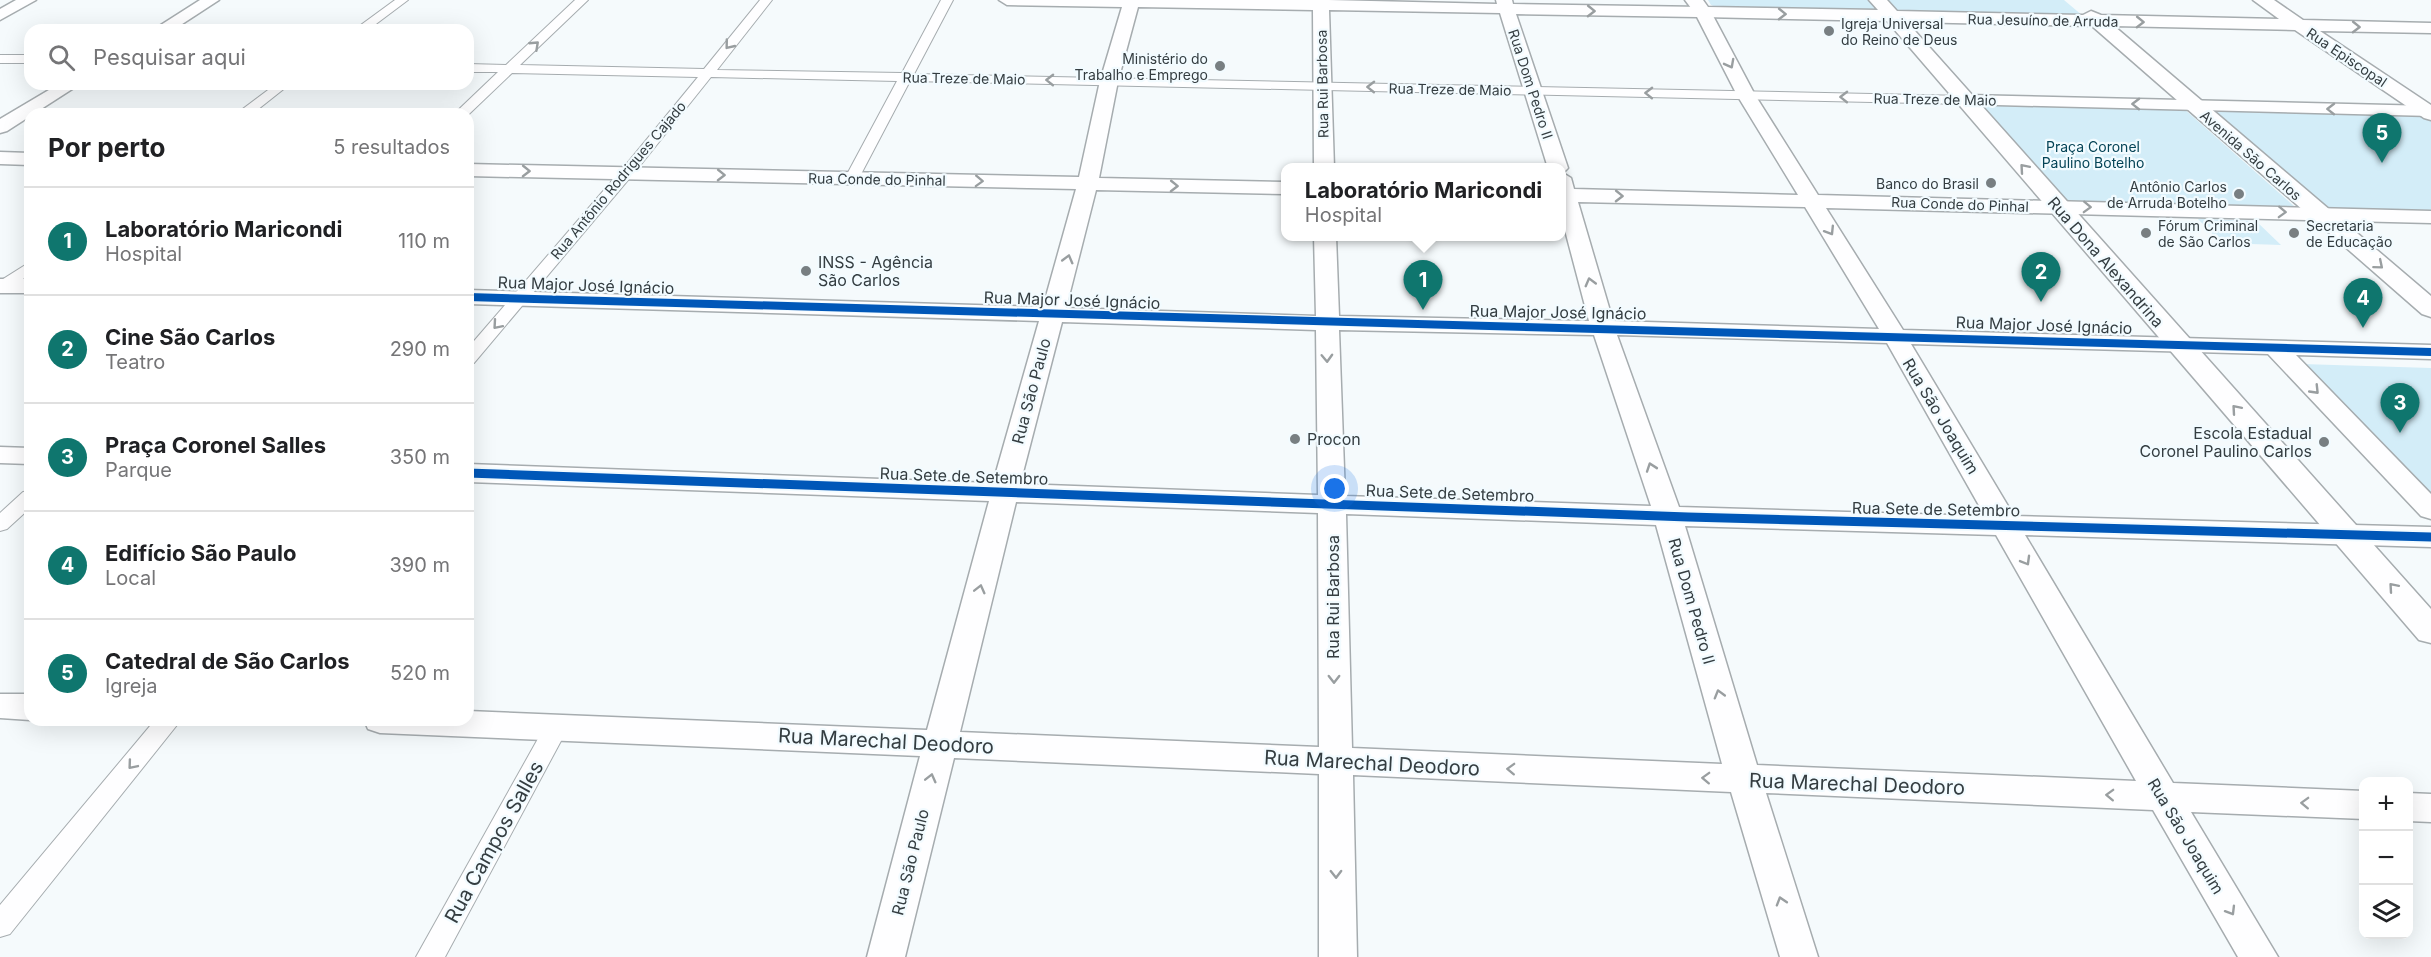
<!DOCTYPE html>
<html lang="pt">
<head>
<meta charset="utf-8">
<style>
	:root { --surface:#fff; --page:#f2f2f2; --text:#202124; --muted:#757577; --line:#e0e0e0; --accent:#0f766e }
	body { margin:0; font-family:Inter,sans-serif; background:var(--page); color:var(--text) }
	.controls { position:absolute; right:18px; bottom:18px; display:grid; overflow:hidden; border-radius:12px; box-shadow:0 6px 24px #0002 }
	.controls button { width:54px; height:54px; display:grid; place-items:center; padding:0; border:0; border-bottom:2px solid var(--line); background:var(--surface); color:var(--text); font:30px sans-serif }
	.you { position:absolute; left:1335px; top:489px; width:21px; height:21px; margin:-15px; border:4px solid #fff; border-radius:50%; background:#1a73e8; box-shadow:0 0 0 9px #1a73e833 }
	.badge { display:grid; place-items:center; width:39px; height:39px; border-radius:50%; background:var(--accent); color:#fff; font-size:20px; font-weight:700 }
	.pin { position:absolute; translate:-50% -50px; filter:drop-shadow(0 2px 3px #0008) }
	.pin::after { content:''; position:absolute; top:32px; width:21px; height:18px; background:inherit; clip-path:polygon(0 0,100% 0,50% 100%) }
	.popup { position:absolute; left:1281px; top:163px; width:285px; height:78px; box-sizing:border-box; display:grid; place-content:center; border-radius:12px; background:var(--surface); filter:drop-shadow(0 2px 4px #0005); font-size:20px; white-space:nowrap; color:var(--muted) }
	.popup b { font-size:22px; color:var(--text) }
	.popup::after { content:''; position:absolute; left:50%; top:100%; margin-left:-12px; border:12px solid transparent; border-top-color:var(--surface) }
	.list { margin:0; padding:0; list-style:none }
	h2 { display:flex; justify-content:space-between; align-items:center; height:78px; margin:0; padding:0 24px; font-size:26px }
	h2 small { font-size:20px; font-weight:400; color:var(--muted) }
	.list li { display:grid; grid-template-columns:39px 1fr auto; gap:18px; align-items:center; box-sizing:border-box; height:108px; padding:0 24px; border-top:2px solid var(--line) }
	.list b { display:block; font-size:22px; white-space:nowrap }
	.list p { margin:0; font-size:20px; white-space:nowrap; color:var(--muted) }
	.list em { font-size:20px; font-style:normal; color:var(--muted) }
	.icon { flex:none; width:33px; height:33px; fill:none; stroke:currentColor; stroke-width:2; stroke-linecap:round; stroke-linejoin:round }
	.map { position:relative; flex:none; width:2431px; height:957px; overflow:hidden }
	.search { position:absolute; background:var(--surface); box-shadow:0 6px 24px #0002; left:24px; top:24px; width:450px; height:66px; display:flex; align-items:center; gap:15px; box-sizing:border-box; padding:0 21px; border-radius:18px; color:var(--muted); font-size:22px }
	.panel { position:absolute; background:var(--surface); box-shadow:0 6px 24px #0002; left:24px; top:108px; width:450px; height:618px; border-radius:18px }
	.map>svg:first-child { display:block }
</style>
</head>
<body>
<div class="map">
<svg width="2431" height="957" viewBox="0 0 2431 957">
	<rect width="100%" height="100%" fill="#f5fafc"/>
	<!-- green -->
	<path fill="#d3edf8" d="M1708 0H1868L1877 10 1718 8 1711 5Z
		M1885 0H2064L2083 16 1895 13Z
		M1977 104 2183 108 2295 207 2062 201Z
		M2210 109 2424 114 2431 119V213L2328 210Z
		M2198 219 2256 221 2281 245 2221 243Z
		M2302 364 2431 368V499Z"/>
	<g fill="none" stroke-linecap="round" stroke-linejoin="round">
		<defs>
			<path id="street" d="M395 0H408L368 30H354Z
				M575 0H588L520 65 704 69 760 0H772L717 70 902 73 941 0H953L914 74 1966 96 1973 100 1966 104 910 81 859 178 852 182 845 178 897 81 711 77 639 167 474 363 468 364V348L629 161 698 77 512 73 468 115 454 114 498 72H468V64L506 65Z
				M0 55H30V63H0Z
				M276 84H290L252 114H236Z
				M30 262V274L6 291 0 293V281Z
				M30 491V508L7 529 0 531V513L23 492Z
				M557 717 565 719 569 726 445 957H416L549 719Z
				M155 720H181L10 934 0 937V905Z"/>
			<path id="secondary" d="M16 0H36L0 20V9Z
				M200 0H219L173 30H153Z
				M999 0H1329L1497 4 1496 0H1512L1513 4 1703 7 1711 12 1755 95 1818 195 2431 211V223L1826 208 1903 330 2431 345V359L2296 355 2431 494V519L2421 516 2268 354 1911 344 2014 516 2431 527V547L2025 535 2173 783 2364 791V819L2191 812 2278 957H2238L2153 810 1766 793 1818 957H1780L1731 792 1353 775 1357 957H1319V774L954 758 905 957H867L920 756 380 733 368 729 364 720H468V711L927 730 989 501 468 482V464L993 483 1039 321 468 304V290L1043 307 1076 189 468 176V164L1079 177 1100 81 1122 7 1007 5ZM1138 7 1313 10 1314 168H1334L1329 10 1500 13 1548 168H1561V215L1589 321 1339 316 1336 236H1314L1316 316 1066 308 1096 190 1285 194V182L1099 178 1118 81ZM1516 14 1697 17 1737 95 1798 195 1574 189 1571 178 1563 173 1568 168ZM1578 202 1805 207 1879 329 1613 321ZM1062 322 1316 330 1318 495 1020 484ZM1339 330 1594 335 1651 506 1345 496ZM1617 335 1887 343 1985 516 1679 507ZM1016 502 1318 513 1319 747 960 732ZM1346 514 1656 525 1722 764 1352 748ZM1685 526 1996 535 2136 781 1757 765Z
				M59 84H80L7 131 0 133V119Z
				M1966 95 2431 106V116L1960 104 1957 100 1960 96Z
				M0 152 30 153V165L0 164Z
				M0 279H30V293H0Z
				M0 447 30 448V464L0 463Z
				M0 694H30V720L0 718Z
				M2408 793 2431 794V822L2408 821Z"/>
			<path id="primary" d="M1685 0H1703L1708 7 1878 10 1869 0H1887L1897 11 2083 15 2091 11 2101 15 2279 19 2253 0H2274L2303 20 2431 23V33L2320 31 2431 105V120L2424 118 2295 30 2114 26 2431 296V317L2422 314 2092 26 1907 22 2431 609V643L2419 640 1887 21 1703 17 1697 16Z"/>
		</defs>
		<!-- street casing -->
		<use href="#street" stroke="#a6acaf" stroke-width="2"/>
		<!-- secondary casing -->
		<use href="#secondary" stroke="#a6acaf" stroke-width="3"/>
		<!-- primary casing -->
		<use href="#primary" stroke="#a6acaf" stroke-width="3"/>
		<!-- street -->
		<use href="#street" fill="#fefeff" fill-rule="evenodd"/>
		<!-- secondary -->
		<use href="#secondary" fill="#fefeff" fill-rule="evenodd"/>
		<!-- primary -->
		<use href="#primary" fill="#fefeff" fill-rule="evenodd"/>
		<defs>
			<path id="cycleway-far1" d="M468 297C1122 317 1777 333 2431 352"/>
			<path id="cycleway" d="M468 473 1688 517 2431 537"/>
		</defs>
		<!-- cycleway-far1 casing -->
		<use href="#cycleway-far1" stroke="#f2fbff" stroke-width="10"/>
		<!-- cycleway casing -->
		<use href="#cycleway" stroke="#f2fbff" stroke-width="13"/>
		<!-- cycleway-far1 -->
		<use href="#cycleway-far1" stroke="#0057b8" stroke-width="8"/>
		<!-- cycleway -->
		<use href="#cycleway" stroke="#0057b8" stroke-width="9"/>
	</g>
	<!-- one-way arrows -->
	<defs><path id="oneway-chevron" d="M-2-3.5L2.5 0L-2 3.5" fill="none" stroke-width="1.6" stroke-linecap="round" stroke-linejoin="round" transform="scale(1.5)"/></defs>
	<g stroke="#999ea0">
		<use href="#oneway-chevron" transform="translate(1591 11) rotate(1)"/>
		<use href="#oneway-chevron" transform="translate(1782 14) rotate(1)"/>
		<use href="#oneway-chevron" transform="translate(2140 22) rotate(1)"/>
		<use href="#oneway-chevron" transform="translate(2356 27) rotate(1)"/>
		<use href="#oneway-chevron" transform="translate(535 45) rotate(-43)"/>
		<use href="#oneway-chevron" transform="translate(729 45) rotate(129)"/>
		<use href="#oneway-chevron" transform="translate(1730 64) rotate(62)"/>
		<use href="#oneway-chevron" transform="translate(1050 80) rotate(-179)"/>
		<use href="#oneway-chevron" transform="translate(1371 87) rotate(-179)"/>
		<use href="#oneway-chevron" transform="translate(1649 93) rotate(-179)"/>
		<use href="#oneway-chevron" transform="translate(1844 97) rotate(-179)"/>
		<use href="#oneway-chevron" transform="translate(2136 104) rotate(-179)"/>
		<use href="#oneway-chevron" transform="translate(2331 109) rotate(-179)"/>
		<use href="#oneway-chevron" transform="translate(2024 168) rotate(-131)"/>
		<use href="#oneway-chevron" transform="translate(526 171) rotate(1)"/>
		<use href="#oneway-chevron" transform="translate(721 175) rotate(1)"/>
		<use href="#oneway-chevron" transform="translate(979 181) rotate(2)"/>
		<use href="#oneway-chevron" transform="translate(1174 186) rotate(1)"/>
		<use href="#oneway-chevron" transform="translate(1619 196) rotate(1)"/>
		<use href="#oneway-chevron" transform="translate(2087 207) rotate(2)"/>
		<use href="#oneway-chevron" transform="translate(2282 212) rotate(2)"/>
		<use href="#oneway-chevron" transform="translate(1830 231) rotate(58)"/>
		<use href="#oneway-chevron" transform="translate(1068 259) rotate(-75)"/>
		<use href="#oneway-chevron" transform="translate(2379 265) rotate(40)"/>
		<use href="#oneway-chevron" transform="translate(1590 282) rotate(-105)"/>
		<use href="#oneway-chevron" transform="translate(497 325) rotate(131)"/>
		<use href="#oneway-chevron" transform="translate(1327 358) rotate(88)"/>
		<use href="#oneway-chevron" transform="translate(2315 390) rotate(46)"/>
		<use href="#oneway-chevron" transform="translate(2236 409) rotate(-131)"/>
		<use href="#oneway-chevron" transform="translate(1651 467) rotate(-109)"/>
		<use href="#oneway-chevron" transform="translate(2026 561) rotate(60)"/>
		<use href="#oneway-chevron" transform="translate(2393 587) rotate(-131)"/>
		<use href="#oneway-chevron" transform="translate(980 589) rotate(-76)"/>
		<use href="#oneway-chevron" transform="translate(1334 679) rotate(90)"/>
		<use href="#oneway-chevron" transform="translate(1719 694) rotate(-106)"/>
		<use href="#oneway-chevron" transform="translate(132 765) rotate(130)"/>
		<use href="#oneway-chevron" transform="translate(1511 769) rotate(-178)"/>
		<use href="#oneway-chevron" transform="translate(931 778) rotate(-76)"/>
		<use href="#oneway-chevron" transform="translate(1706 778) rotate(-178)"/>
		<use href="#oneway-chevron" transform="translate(2110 795) rotate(-178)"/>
		<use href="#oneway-chevron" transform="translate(2305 803) rotate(-178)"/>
		<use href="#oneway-chevron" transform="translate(1336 874) rotate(89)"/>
		<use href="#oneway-chevron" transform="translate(1781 901) rotate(-107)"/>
		<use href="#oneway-chevron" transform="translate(2231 911) rotate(59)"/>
	</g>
	<!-- markers -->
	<g fill="#787f82" stroke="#f2fbff" stroke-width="2">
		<circle cx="1829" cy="31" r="6"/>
		<circle cx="1220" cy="66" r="6"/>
		<circle cx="1991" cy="183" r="6"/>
		<circle cx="2239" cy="194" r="6"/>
		<circle cx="2146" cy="233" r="6"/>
		<circle cx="2294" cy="233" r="6"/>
		<circle cx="806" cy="271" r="6"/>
		<circle cx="1295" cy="439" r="6"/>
		<circle cx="2324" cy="442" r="6"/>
	</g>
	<g text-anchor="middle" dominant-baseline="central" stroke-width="4.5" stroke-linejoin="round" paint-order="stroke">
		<!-- far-street labels -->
		<g font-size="14" fill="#343d41" stroke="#f2fbff">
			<text transform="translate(2043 20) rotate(1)">Rua Jesuíno de Arruda</text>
			<text transform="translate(2347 57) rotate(34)">Rua Episcopal</text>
			<text transform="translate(964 78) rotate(1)">Rua Treze de Maio</text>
			<text transform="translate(1322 84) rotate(-91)">Rua Rui Barbosa</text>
			<text transform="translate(1531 84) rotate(72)">Rua Dom Pedro II</text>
			<text transform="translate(1450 89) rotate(1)">Rua Treze de Maio</text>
			<text transform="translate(1935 99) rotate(1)">Rua Treze de Maio</text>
			<text transform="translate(2251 155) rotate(41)">Avenida São Carlos</text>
			<text transform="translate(877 179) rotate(1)">Rua Conde do Pinhal</text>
			<text transform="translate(618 180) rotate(-50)">Rua Antônio Rodrigues Cajado</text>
			<text transform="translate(1960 204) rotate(2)">Rua Conde do Pinhal</text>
		</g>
		<!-- far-poi labels -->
		<g font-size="14" fill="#343d41" stroke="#f2fbff" text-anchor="start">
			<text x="1841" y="23">Igreja Universal<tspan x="1841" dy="16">do Reino de Deus</tspan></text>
			<text x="1208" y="58" text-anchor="end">Ministério do<tspan x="1208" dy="16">Trabalho e Emprego</tspan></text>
			<text x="1979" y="183" text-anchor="end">Banco do Brasil</text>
			<text x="2227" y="186" text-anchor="end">Antônio Carlos<tspan x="2227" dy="16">de Arruda Botelho</tspan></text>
			<text x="2158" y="225">Fórum Criminal<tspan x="2158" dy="16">de São Carlos</tspan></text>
			<text x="2306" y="225">Secretaria<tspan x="2306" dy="16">de Educação</tspan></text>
		</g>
		<!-- far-park labels -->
		<g font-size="14" fill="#054457" stroke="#f2fbff">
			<text x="2093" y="146">Praça Coronel<tspan x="2093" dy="16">Paulino Botelho</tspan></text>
		</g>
		<!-- poi labels -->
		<g font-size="16" fill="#343d41" stroke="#f2fbff" text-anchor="start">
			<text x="818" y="262">INSS - Agência<tspan x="818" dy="18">São Carlos</tspan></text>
			<text x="2312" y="433" text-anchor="end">Escola Estadual<tspan x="2312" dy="18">Coronel Paulino Carlos</tspan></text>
			<text x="1307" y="439">Procon</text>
		</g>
		<!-- street labels -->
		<g font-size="16" fill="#343d41" stroke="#f2fbff">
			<text transform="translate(2106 262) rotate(49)">Rua Dona Alexandrina</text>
			<text transform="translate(586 285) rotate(2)">Rua Major José Ignácio</text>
			<text transform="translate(1072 300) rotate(2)">Rua Major José Ignácio</text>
			<text transform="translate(1558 312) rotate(1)">Rua Major José Ignácio</text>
			<text transform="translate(2044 325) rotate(2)">Rua Major José Ignácio</text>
			<text transform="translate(1031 391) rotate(-75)">Rua São Paulo</text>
			<text transform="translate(1941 416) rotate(59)">Rua São Joaquim</text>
			<text transform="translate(964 476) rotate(2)">Rua Sete de Setembro</text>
			<text transform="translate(1450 493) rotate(2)">Rua Sete de Setembro</text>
			<text transform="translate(1936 509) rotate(1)">Rua Sete de Setembro</text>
			<text transform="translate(1333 597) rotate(-90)">Rua Rui Barbosa</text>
			<text transform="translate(1692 601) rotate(74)">Rua Dom Pedro II</text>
			<text transform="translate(2186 836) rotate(59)">Rua São Joaquim</text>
			<text transform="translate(910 862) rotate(-76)">Rua São Paulo</text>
		</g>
		<!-- near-street labels -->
		<g font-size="20" fill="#343d41" stroke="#f2fbff">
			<text transform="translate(886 741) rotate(3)">Rua Marechal Deodoro</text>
			<text transform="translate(1372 763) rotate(3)">Rua Marechal Deodoro</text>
			<text transform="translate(1857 784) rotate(2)">Rua Marechal Deodoro</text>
			<text transform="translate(494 842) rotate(-61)">Rua Campos Salles</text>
		</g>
	</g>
</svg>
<div class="controls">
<button>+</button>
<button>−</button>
<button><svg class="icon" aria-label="layers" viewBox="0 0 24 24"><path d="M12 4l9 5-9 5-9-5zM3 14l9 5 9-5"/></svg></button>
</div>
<div class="you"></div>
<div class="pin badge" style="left:1423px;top:310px">1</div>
<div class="popup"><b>Laboratório Maricondi</b>Hospital</div>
<div class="pin badge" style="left:2041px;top:302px">2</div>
<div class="pin badge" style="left:2400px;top:433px">3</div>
<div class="pin badge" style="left:2363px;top:328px">4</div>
<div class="pin badge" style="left:2382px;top:163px">5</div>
<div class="search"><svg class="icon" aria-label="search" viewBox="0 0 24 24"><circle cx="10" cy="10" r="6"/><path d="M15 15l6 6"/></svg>Pesquisar aqui</div>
<section class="panel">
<h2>Por perto<small>5 resultados</small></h2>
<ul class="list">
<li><span class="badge">1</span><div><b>Laboratório Maricondi</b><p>Hospital</p></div><em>110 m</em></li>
<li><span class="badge">2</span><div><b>Cine São Carlos</b><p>Teatro</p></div><em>290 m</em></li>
<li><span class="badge">3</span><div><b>Praça Coronel Salles</b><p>Parque</p></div><em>350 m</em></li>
<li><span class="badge">4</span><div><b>Edifício São Paulo</b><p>Local</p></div><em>390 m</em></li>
<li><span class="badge">5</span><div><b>Catedral de São Carlos</b><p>Igreja</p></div><em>520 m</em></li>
</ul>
</section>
</div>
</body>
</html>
